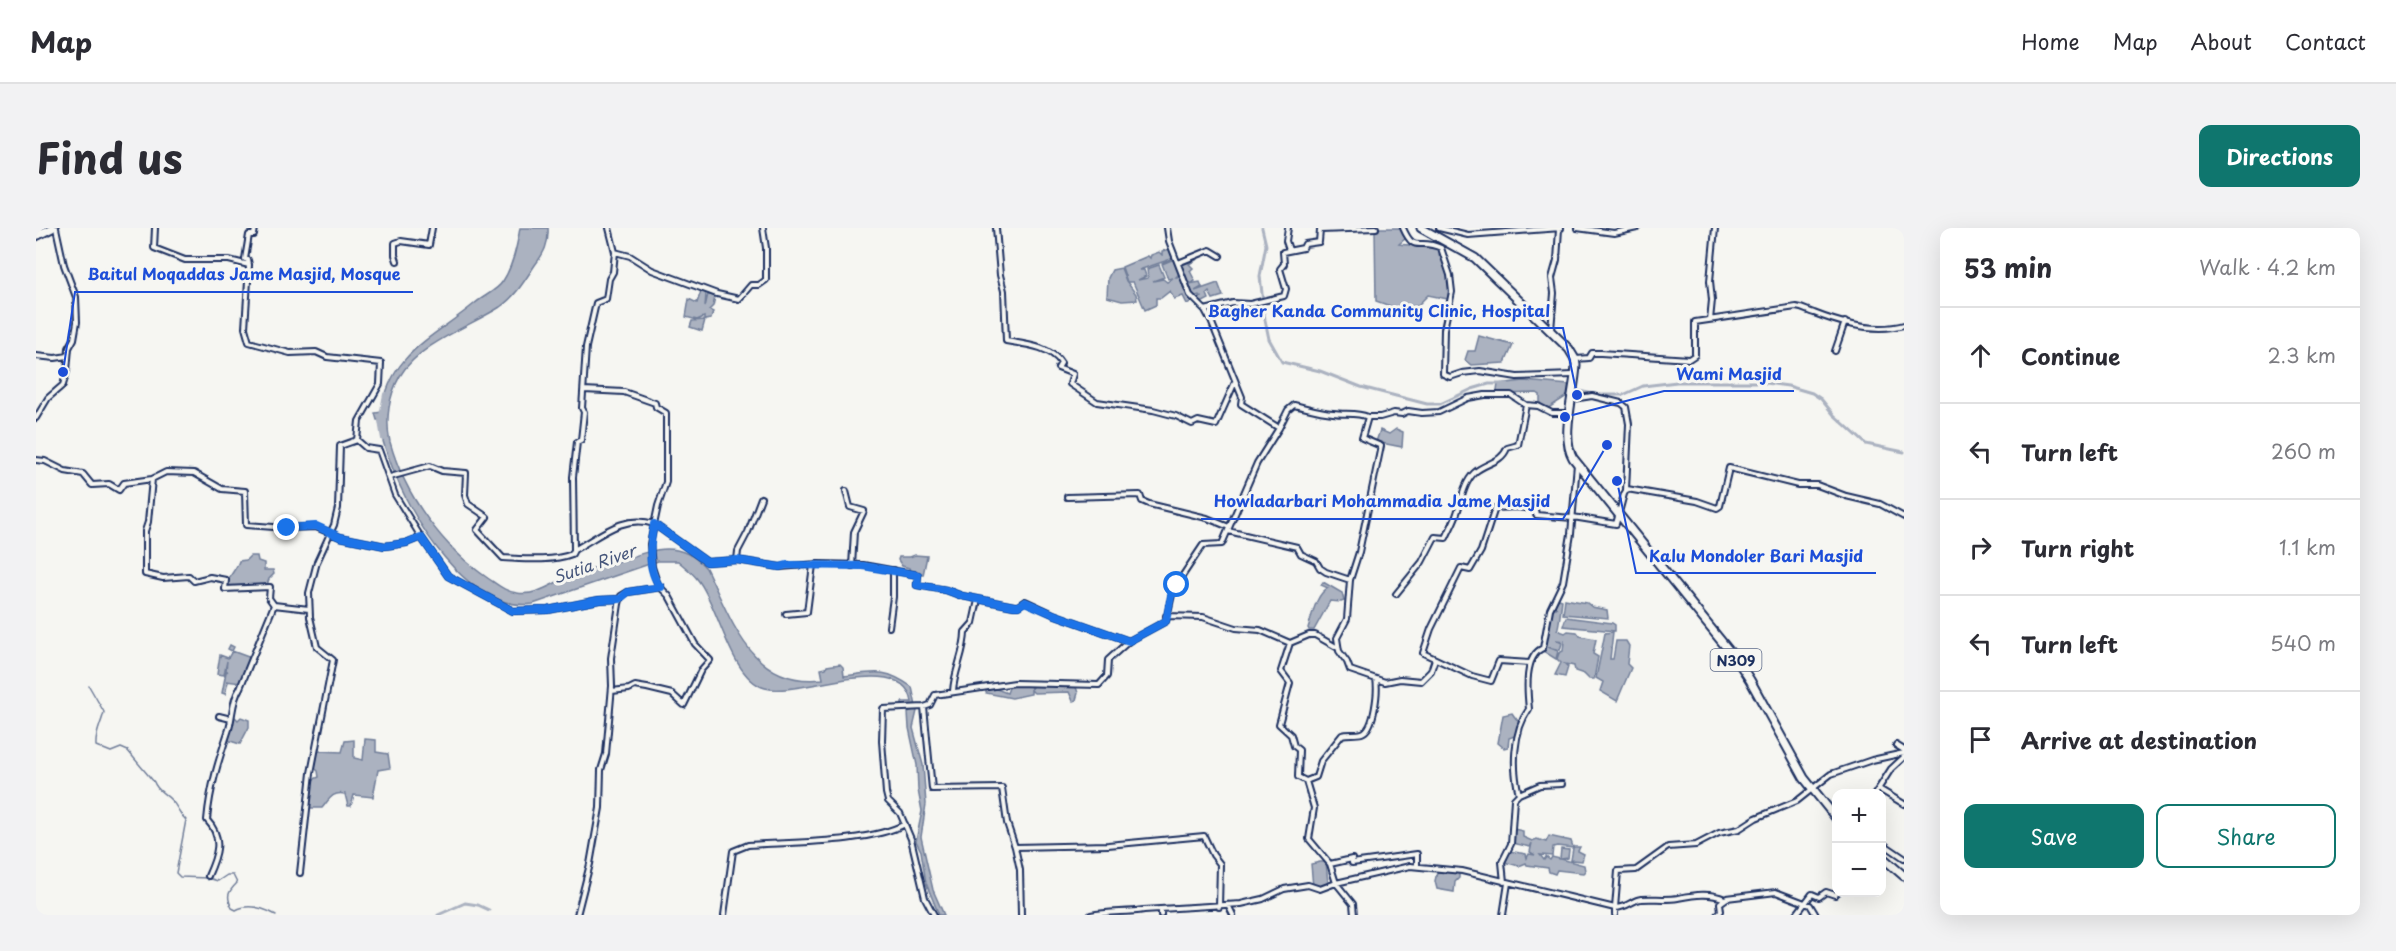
<!DOCTYPE html>
<html lang="en">
<head>
<meta charset="utf-8">
<style>
	:root { --surface:#fff; --page:#f2f2f3; --text:#2b2b33; --muted:#7c7c81; --line:#e1e1e2; --accent:#0f766e }
	body { margin:0; font-family:"Playpen Sans",sans-serif; background:var(--page); color:var(--text) }
	.controls { position:absolute; right:18px; bottom:18px; display:grid; overflow:hidden; border-radius:12px; box-shadow:0 6px 24px #0002 }
	.controls button { width:54px; height:54px; display:grid; place-items:center; padding:0; border:0; border-bottom:2px solid var(--line); background:var(--surface); color:var(--text); font:30px sans-serif }
	.stop { position:absolute; width:18px; height:18px; margin:-14px; border:4px solid #1a73e8; border-radius:50%; background:#fff }
	.stop.end { background:#1a73e8; border-color:#fff; box-shadow:0 2px 6px #0008 }
	.list { margin:0; padding:0; list-style:none }
	h2 { display:flex; justify-content:space-between; align-items:center; height:78px; margin:0; padding:0 24px; font-size:26px }
	h2 small { font-size:20px; font-weight:400; color:var(--muted) }
	.list li { display:grid; grid-template-columns:39px 1fr auto; gap:18px; align-items:center; box-sizing:border-box; height:96px; padding:0 24px; border-top:2px solid var(--line) }
	.list b { display:block; font-size:22px; white-space:nowrap }
	.list em { font-size:20px; font-style:normal; color:var(--muted) }
	.actions { display:flex; gap:12px; padding:18px 24px }
	.actions a { flex:1; padding:14px 0; border:2px solid var(--accent); border-radius:12px; text-align:center; font-size:21px; color:var(--accent) }
	.actions .main { background:var(--accent); color:#fff }
	.icon { flex:none; width:33px; height:33px; fill:none; stroke:currentColor; stroke-width:2; stroke-linecap:round; stroke-linejoin:round }
	.map { position:relative; flex:none; width:1868px; height:687px; overflow:hidden; border-radius:12px }
	header { display:flex; align-items:center; gap:36px; box-sizing:border-box; height:84px; padding:0 30px; background:var(--surface); border-bottom:2px solid var(--line) }
	header strong { font-size:28px }
	nav { display:flex; gap:33px; margin-inline-start:auto; font-size:21px }
	.intro { display:flex; align-items:center; justify-content:space-between; box-sizing:border-box; height:144px; padding:0 36px }
	h1 { margin:0; font-size:42px }
	.button { padding:15px 27px; border-radius:12px; background:var(--accent); color:#fff; font-size:21px; font-weight:700 }
	main { display:flex; gap:36px; padding:0 36px }
	aside { flex:1; background:var(--surface); border-radius:12px; box-shadow:0 6px 24px #0002 }
	.map>svg:first-child { display:block }
</style>
</head>
<body>
<header>
<strong>Map</strong>
<nav><a>Home</a><a>Map</a><a>About</a><a>Contact</a></nav>
</header>
<div class="intro"><h1>Find us</h1><a class="button">Directions</a></div>
<main>
<div class="map">
<svg width="1868" height="687" viewBox="0 0 1868 687">
	<rect width="100%" height="100%" fill="#f6f6f2"/>
	<filter id="ink" filterUnits="userSpaceOnUse"><feTurbulence type="fractalNoise" baseFrequency=".0167" numOctaves="2"/><feDisplacementMap in="SourceGraphic" scale="12" xChannelSelector="R" yChannelSelector="G"/><feConvolveMatrix kernelMatrix="1 2 1 2 8 2 1 2 1" color-interpolation-filters="sRGB"/></filter>
	<g filter="url(#ink)">
		<!-- water -->
		<path fill="#abb2c0" stroke="#717e99" stroke-width="1.5" d="M484 0H512C513 16 508 25 499 37 489 52 480 68 464 79 434 98 383 116 364 148 353 167 349 192 354 214 369 268 407 320 453 351 462 357 470 364 481 365 502 369 521 352 540 345 550 340 563 340 575 336 610 325 640 307 670 340 696 392 715 460 787 451L785 441 790 440 791 438 804 436 807 439 808 448C840 444 849 440 876 459L881 483 877 500 887 537 890 576 885 609 897 662 908 687H903L890 655 885 623 880 613 886 583 882 562 881 537 873 500 872 484 876 482 877 478 866 479V474H876C868 421 762 470 729 460 694 450 683 378 662 352 657 345 649 339 642 333H622L497 376C431 385 374 289 355 236 350 222 343 207 345 192H341L339 185 346 184C353 126 398 109 438 76 447 68 461 63 467 53 477 38 481 18 484 0Z
			M1345 0H1366L1370 10 1363 16C1378 19 1390 14 1404 22L1403 27C1416 37 1413 58 1412 71L1392 67 1381 78 1357 79 1340 73 1339 1Z
			M1134 21 1138 30 1103 42H1108L1110 48 1102 52 1112 50 1111 41 1123 37 1128 49 1117 53 1127 51 1131 54 1137 50 1132 51 1126 36 1138 31 1144 45 1140 49H1146L1147 59 1156 73 1151 76 1147 68 1138 71 1134 63 1125 70H1120V77L1109 82 1097 54H1091L1086 39 1112 28 1114 30 1115 27 1123 24 1126 27V23Z
			M1158 29 1160 32 1153 36 1157 40 1154 43 1159 53 1153 56 1164 54 1166 59 1159 63 1182 55 1187 68 1177 71 1173 64 1171 66 1173 71 1165 75 1161 71 1165 69 1163 67 1157 69 1144 35Z
			M1085 40 1090 53 1100 66 1101 72 1086 73 1071 69 1072 50 1076 42Z
			M665 63 670 65 669 79 672 66 679 69 677 78 673 82 677 84 675 91 669 92 666 103 654 99 656 93 668 92V89L661 92 650 89 653 71 661 75Z
			M1443 108 1477 117 1469 135 1435 137 1429 132 1432 123H1439Z
			M1488 153 1533 157 1535 159 1534 166 1511 181 1504 179V167L1501 165 1466 166 1461 163 1462 156Z
			M1360 201 1367 204 1366 219 1340 214 1344 202 1353 206Z
			M879 327 891 328 887 347 875 344 873 340 866 338 862 332 863 329H874Z
			M214 328H221L222 333 228 335V342H237L238 346 233 351 231 357 192 359C190 349 200 343 203 333L210 332Z
			M1287 354 1306 365 1308 373 1305 374 1294 373 1278 402H1273L1272 400C1276 388 1280 366 1292 360L1285 357Z
			M1520 370 1526 372C1525 379 1523 400 1521 402L1529 405 1532 403 1541 404 1544 408 1560 411 1557 426 1562 429 1558 451H1553L1548 446 1539 443 1538 438 1529 436 1532 439 1529 449 1519 447 1525 435 1521 431 1523 425 1527 423 1528 413 1520 412 1526 415 1524 422 1512 419 1522 423 1520 431 1507 423 1512 410 1515 380H1521L1517 378Z
			M1529 371 1551 375 1556 379 1571 382 1572 390 1527 386Z
			M1530 389 1576 395 1579 397V403L1527 398Z
			M1577 404 1574 431H1577L1580 413H1590L1593 418 1591 436 1595 440 1581 473 1564 463 1567 454 1560 450 1569 405Z
			M194 417 198 419 196 423 215 430 205 455 190 453 192 454 189 466 186 465 190 444 192 443H190L191 433 188 447 181 446 184 427 192 430 196 423 192 421Z
			M994 456 995 462 997 457 1040 459 1042 465 1040 472 1037 473 1033 464 998 465 995 462V466L976 470 950 465V461L958 460 971 465 974 457Z
			M1476 485C1482 495 1486 491 1481 507L1473 510 1472 519 1468 520 1462 515 1467 487Z
			M198 488 202 492 205 489 213 492V499L204 516 191 512Z
			M329 511 340 512V524L352 526 354 540 342 542 337 569 318 567 315 578H312L309 566C296 563 293 572 286 580H272L276 552 283 549 282 543 278 539 282 523 306 524 309 513 318 512V530L327 532Z
			M1478 601 1487 603V609L1496 613 1501 611 1510 614 1513 608 1535 613 1537 619H1544L1542 623 1548 626 1546 633 1535 632 1537 620 1521 618 1517 619 1516 628 1504 627 1508 632 1510 629 1514 632 1516 629 1524 631 1525 621 1533 622 1532 630 1525 631 1548 637 1549 643 1547 645 1521 642 1519 646 1513 644 1512 640 1491 637 1490 635 1483 638 1468 634 1473 623 1490 626 1491 630 1493 626 1499 627 1494 624 1496 615 1494 619 1476 615Z
			M1284 634H1290L1292 655 1282 659H1277L1275 636Z
			M1401 644 1423 645V650L1419 654 1418 664 1401 661 1399 653Z"/>
		<g fill="none" stroke-linecap="round" stroke-linejoin="round">
			<!-- stream -->
			<path stroke="#717e99" stroke-width="1.5" d="M53 458 68 484C65 497 59 505 60 518L75 524 85 520 92 523 118 554C121 563 129 565 135 572 142 578 142 585 150 592L140 645 144 649 172 650 182 653 191 647H197L201 655C192 664 190 668 196 680L200 682C213 675 227 680 240 687"/>
			<!-- canal -->
			<path stroke="#abb2c0" stroke-width="3" d="M1226 0 1230 17 1224 48 1229 92 1233 111 1246 134 1284 143 1325 159 1391 176H1404L1436 161 1453 156H1472
				M1538 162 1562 167H1587L1607 158 1641 154H1723L1752 158 1776 165 1785 171 1798 187 1830 216 1868 224
				M402 687 429 675 442 677 453 682"/>
			<!-- river -->
			<path stroke="#abb2c0" stroke-width="4" d="M347 211 344 193 349 166"/>
			<defs>
				<path id="minor" d="M119 0 118 20 149 32H193L213 37
					M219 0 218 7H213L209 31 212 32 213 37 209 100 213 114 254 125 280 124 291 129 345 135 344 156 323 193 321 212 304 218 302 280 298 297 281 334 273 365 274 389 281 419 297 432 275 545 264 645
					M573 0 579 24 594 28 616 42 681 66 703 71 715 57H723L730 52V20L727 0
					M960 0 964 47 968 63 970 113C987 116 1015 118 1025 135L1022 140 1037 146 1034 156 1061 174 1117 182 1140 188 1156 196 1162 193 1180 197 1199 154
					M1252 0 1250 13 1253 22
					M1367 0C1379 27 1382 9 1405 20L1414 47 1416 64 1408 101 1407 146 1414 149 1426 145 1444 143 1481 149 1537 147
					M1403 0 1432 7 1525 0
					M1541 0 1578 5 1601 0
					M361 33 359 27V15L365 13 393 17 396 0
					M1142 35 1174 22 1184 28
					M1169 82 1197 75 1214 76 1248 68 1250 61 1244 41 1248 36 1247 24 1267 20 1269 16 1283 14 1284 2 1340 0
					M1674 92 1676 72 1674 53 1679 0
					M1515 102 1518 65 1516 50 1521 32 1523 1
					M1799 123 1809 94
					M0 128 19 130 32 128
					M1540 131 1553 130 1556 125H1565L1653 131 1659 127V94L1760 79C1768 80 1771 83 1778 85 1806 96 1839 105 1868 97
					M548 162 588 164 619 175 620 179 630 185V254L622 278 614 316 616 339 622 357 633 368 659 416 674 432 665 442 648 477 636 466 611 460 599 458 593 461 576 463
					M1537 171 1556 168 1585 175 1590 179 1593 196 1590 262
					M0 190 12 170 27 157 31 143 33 120 38 111 41 94 40 69 28 37 20 0
					M1243 200 1252 182 1258 177C1271 180 1284 184 1297 185 1309 187 1320 184 1332 189
					M321 212 330 220 343 222 359 267 385 309
					M0 232 9 233 29 243 47 246 56 257 73 256 83 262 88 255 116 251 130 244 158 245 186 261 209 263 210 297 251 300 280 299 304 309 349 318 370 315 385 309 412 348 477 383 512 382 563 372 584 371
					M354 249 394 238 406 243 430 245 429 267 432 276 451 289 441 302 467 330C488 331 515 334 536 326L538 322 537 249 541 214 545 212 548 184 546 180 550 119 560 75 570 71 573 51 577 44 579 24
					M116 251 112 294 109 303V346L127 350 153 348 158 353 174 349 190 352 189 361 234 359 233 370 238 377 204 460C196 472 197 487 193 501 183 531 174 559 171 592 188 610 181 628 172 648
					M810 263 814 279 828 283 818 304 816 338
					M1031 269 1104 267 1106 273 1113 276 1171 290 1193 299
					M1537 289 1580 296 1588 266 1591 261 1661 273 1681 280 1684 278 1693 240 1762 257H1781L1810 268 1844 276 1868 289
					M1192 303 1261 319 1265 326 1280 333 1284 340 1290 344 1314 352 1311 391 1301 410 1303 423 1311 434 1314 442 1349 454 1364 451 1385 453 1395 443 1399 431
					M538 322C564 308 587 286 618 296L671 334 701 332 744 339 782 336 827 337 882 347 881 357 910 362 926 368 978 378H982L989 373 1017 386 1093 413 1072 432 1071 448 1063 457 979 455 899 467 894 477 888 479 847 481 846 513 850 565 852 573 864 585 875 611 889 670 898 687
					M701 332 702 323 712 304 725 270
					M1314 352 1323 324 1345 218 1326 210 1332 189H1344L1358 185 1366 186 1372 183 1386 185 1403 184 1432 170 1449 167H1475L1490 177 1502 178 1516 185H1533
					M1360 366 1386 334 1399 309 1410 310C1413 303 1417 296 1420 288 1425 275 1427 256 1438 245 1448 235 1466 235 1471 220L1482 217 1490 177
					M238 377 273 381
					M750 386 771 384 777 337
					M1130 388 1167 389 1200 400 1224 402 1254 415 1273 407H1279L1302 420
					M853 399 857 369V342
					M1093 413 1130 393 1137 362 1167 317 1186 316 1221 235 1243 200 1205 176 1206 169 1175 93 1169 82 1154 67 1133 13 1131 0
					M1254 415 1245 443 1254 455 1243 496 1255 507 1258 518 1263 522 1262 549 1270 553 1278 580 1273 611 1294 636 1300 655 1317 676 1318 687
					M1494 435 1463 433 1455 453 1436 448 1387 425 1395 401 1425 340 1434 342 1445 323 1459 280 1480 279 1499 281 1500 287 1536 290
					M917 463C918 443 929 424 929 404L937 395 942 372
					M888 479 896 561 966 560 971 595 979 619 1072 617 1168 608 1177 627 1184 636 1183 679
					M183 488 195 491
					M1860 517 1868 522
					M1270 553 1280 549 1285 533 1306 507C1312 505 1319 507 1326 505 1339 501 1342 462 1340 451
					M1843 561 1868 576
					M1483 566 1504 557 1526 556
					M1839 566 1855 541 1868 529
					M1846 615 1868 630
					M979 619 984 642 985 687
					M1294 636 1316 631V635L1381 626V638
					M1468 654 1466 634 1475 616 1478 571 1483 566C1476 540 1477 503 1493 481 1491 462 1488 428 1507 420L1514 381 1527 354 1535 306 1541 236
					M1192 677 1197 687
					M1125 681V687
					M541 687 554 636 564 580 565 542 570 526 576 458 575 430 583 376 585 368 592 364 625 359
					M688 687 697 623 712 617C753 614 835 615 869 596
					M1055 687C1073 683 1090 685 1108 682L1205 676 1227 671 1248 661 1272 657 1284 661 1300 655 1374 638 1426 643 1579 680 1582 643 1600 642 1632 619 1660 617 1683 605 1703 601 1720 590 1761 573 1795 546 1836 532 1868 525
					M1467 687 1472 655
					M1579 687V680C1593 679 1596 672 1605 671 1618 670 1629 672 1642 670 1658 667 1673 664 1689 671
					M1681 687 1685 683 1684 675 1691 670 1740 664 1774 677 1780 687
					M1760 687 1776 666 1783 669 1790 664 1799 667 1802 664"/>
				<path id="highway" d="M1385 0 1439 30 1533 121 1539 131 1540 137C1539 163 1524 208 1537 230L1703 435 1714 452 1768 550 1800 590
					M0 8 16 0
					M1846 629 1868 648"/>
			</defs>
			<!-- minor casing -->
			<use href="#minor" stroke="#1b2f5e" stroke-width="8"/>
			<!-- highway casing -->
			<use href="#highway" stroke="#1b2f5e" stroke-width="11"/>
			<!-- minor -->
			<use href="#minor" stroke="#f6f6f2" stroke-width="4"/>
			<!-- highway -->
			<use href="#highway" stroke="#f6f6f2" stroke-width="7"/>
		</g>
	</g>
	<g fill="none" stroke-linecap="round" stroke-linejoin="round" filter="url(#ink)">
		<!-- route -->
		<path stroke="#1a73e8" stroke-width="8" d="M251 300 280 298 304 309 349 318 370 315 385 309 412 348 477 383 512 382 563 372 584 371 592 364 625 359C610 344 614 315 618 296L671 334 701 332 744 339 751 337 827 338 882 347 881 357 910 362 926 368 978 378H982L989 374 1017 386 1093 413 1130 393 1135 368 1141 357"/>
	</g>
	<g text-anchor="middle" dominant-baseline="central" stroke-width="6" stroke-linejoin="round" paint-order="stroke">
		<!-- shield labels -->
		<rect fill="#f6f6f2" stroke="#5d6b8a" stroke-width="1.5" x="1674.5" y="421" width="51" height="22" rx="4.5"/>
		<g font-size="14" font-weight="bold" fill="#1b2f5e">
			<text x="1700" y="432">N309</text>
		</g>
		<!-- water labels -->
		<g font-size="16" font-style="italic" fill="#46567b" stroke="#f6f6f2">
			<text transform="translate(558 335) rotate(-19)">Sutia River</text>
		</g>
	</g>
	<!-- callouts -->
	<path fill="none" stroke="#1d4ed8" stroke-width="2" d="M27 144L39 64H377M1541 167L1527 100H1159M1529 189L1628 163H1758M1571 217L1527 291H1165M1581 253L1600 345H1840"/>
	<g fill="#1d4ed8" stroke="#f6f6f2" stroke-width="2">
		<circle cx="27" cy="144" r="6"/>
		<circle cx="1541" cy="167" r="6"/>
		<circle cx="1529" cy="189" r="6"/>
		<circle cx="1571" cy="217" r="6"/>
		<circle cx="1581" cy="253" r="6"/>
	</g>
	<g font-size="16" text-anchor="middle" font-weight="bold" fill="#1d4ed8" stroke="#f6f6f2" stroke-width="6" stroke-linejoin="round" paint-order="stroke">
		<text x="208" y="52">Baitul Moqaddas Jame Masjid, Mosque</text>
		<text x="1343" y="89">Bagher Kanda Community Clinic, Hospital</text>
		<text x="1693" y="152">Wami Masjid</text>
		<text x="1346" y="279">Howladarbari Mohammadia Jame Masjid</text>
		<text x="1720" y="334">Kalu Mondoler Bari Masjid</text>
	</g>
</svg>
<div class="controls">
<button>+</button>
<button>−</button>
</div>
<div class="stop" style="left:1141px;top:357px"></div>
<div class="stop end" style="left:251px;top:300px"></div>
</div>
<aside>
<h2>53 min<small>Walk · 4.2 km</small></h2>
<ul class="list">
<li><svg class="icon" aria-label="ahead" viewBox="0 0 24 24"><path d="M12 20V5M6 11l6-6 6 6"/></svg><div><b>Continue</b></div><em>2.3 km</em></li>
<li><svg class="icon" aria-label="left" viewBox="0 0 24 24"><path d="M17 20v-9H6M10 6l-5 5 5 5"/></svg><div><b>Turn left</b></div><em>260 m</em></li>
<li><svg class="icon" aria-label="right" viewBox="0 0 24 24"><path d="M7 20v-9h11M14 6l5 5-5 5"/></svg><div><b>Turn right</b></div><em>1.1 km</em></li>
<li><svg class="icon" aria-label="left" viewBox="0 0 24 24"><path d="M17 20v-9H6M10 6l-5 5 5 5"/></svg><div><b>Turn left</b></div><em>540 m</em></li>
<li><svg class="icon" aria-label="arrive" viewBox="0 0 24 24"><path d="M6 21V4h12l-3 4 3 4H6"/></svg><div><b>Arrive at destination</b></div></li>
</ul>
<div class="actions"><a class="main">Save</a><a>Share</a></div>
</aside>
</main>
</body>
</html>
